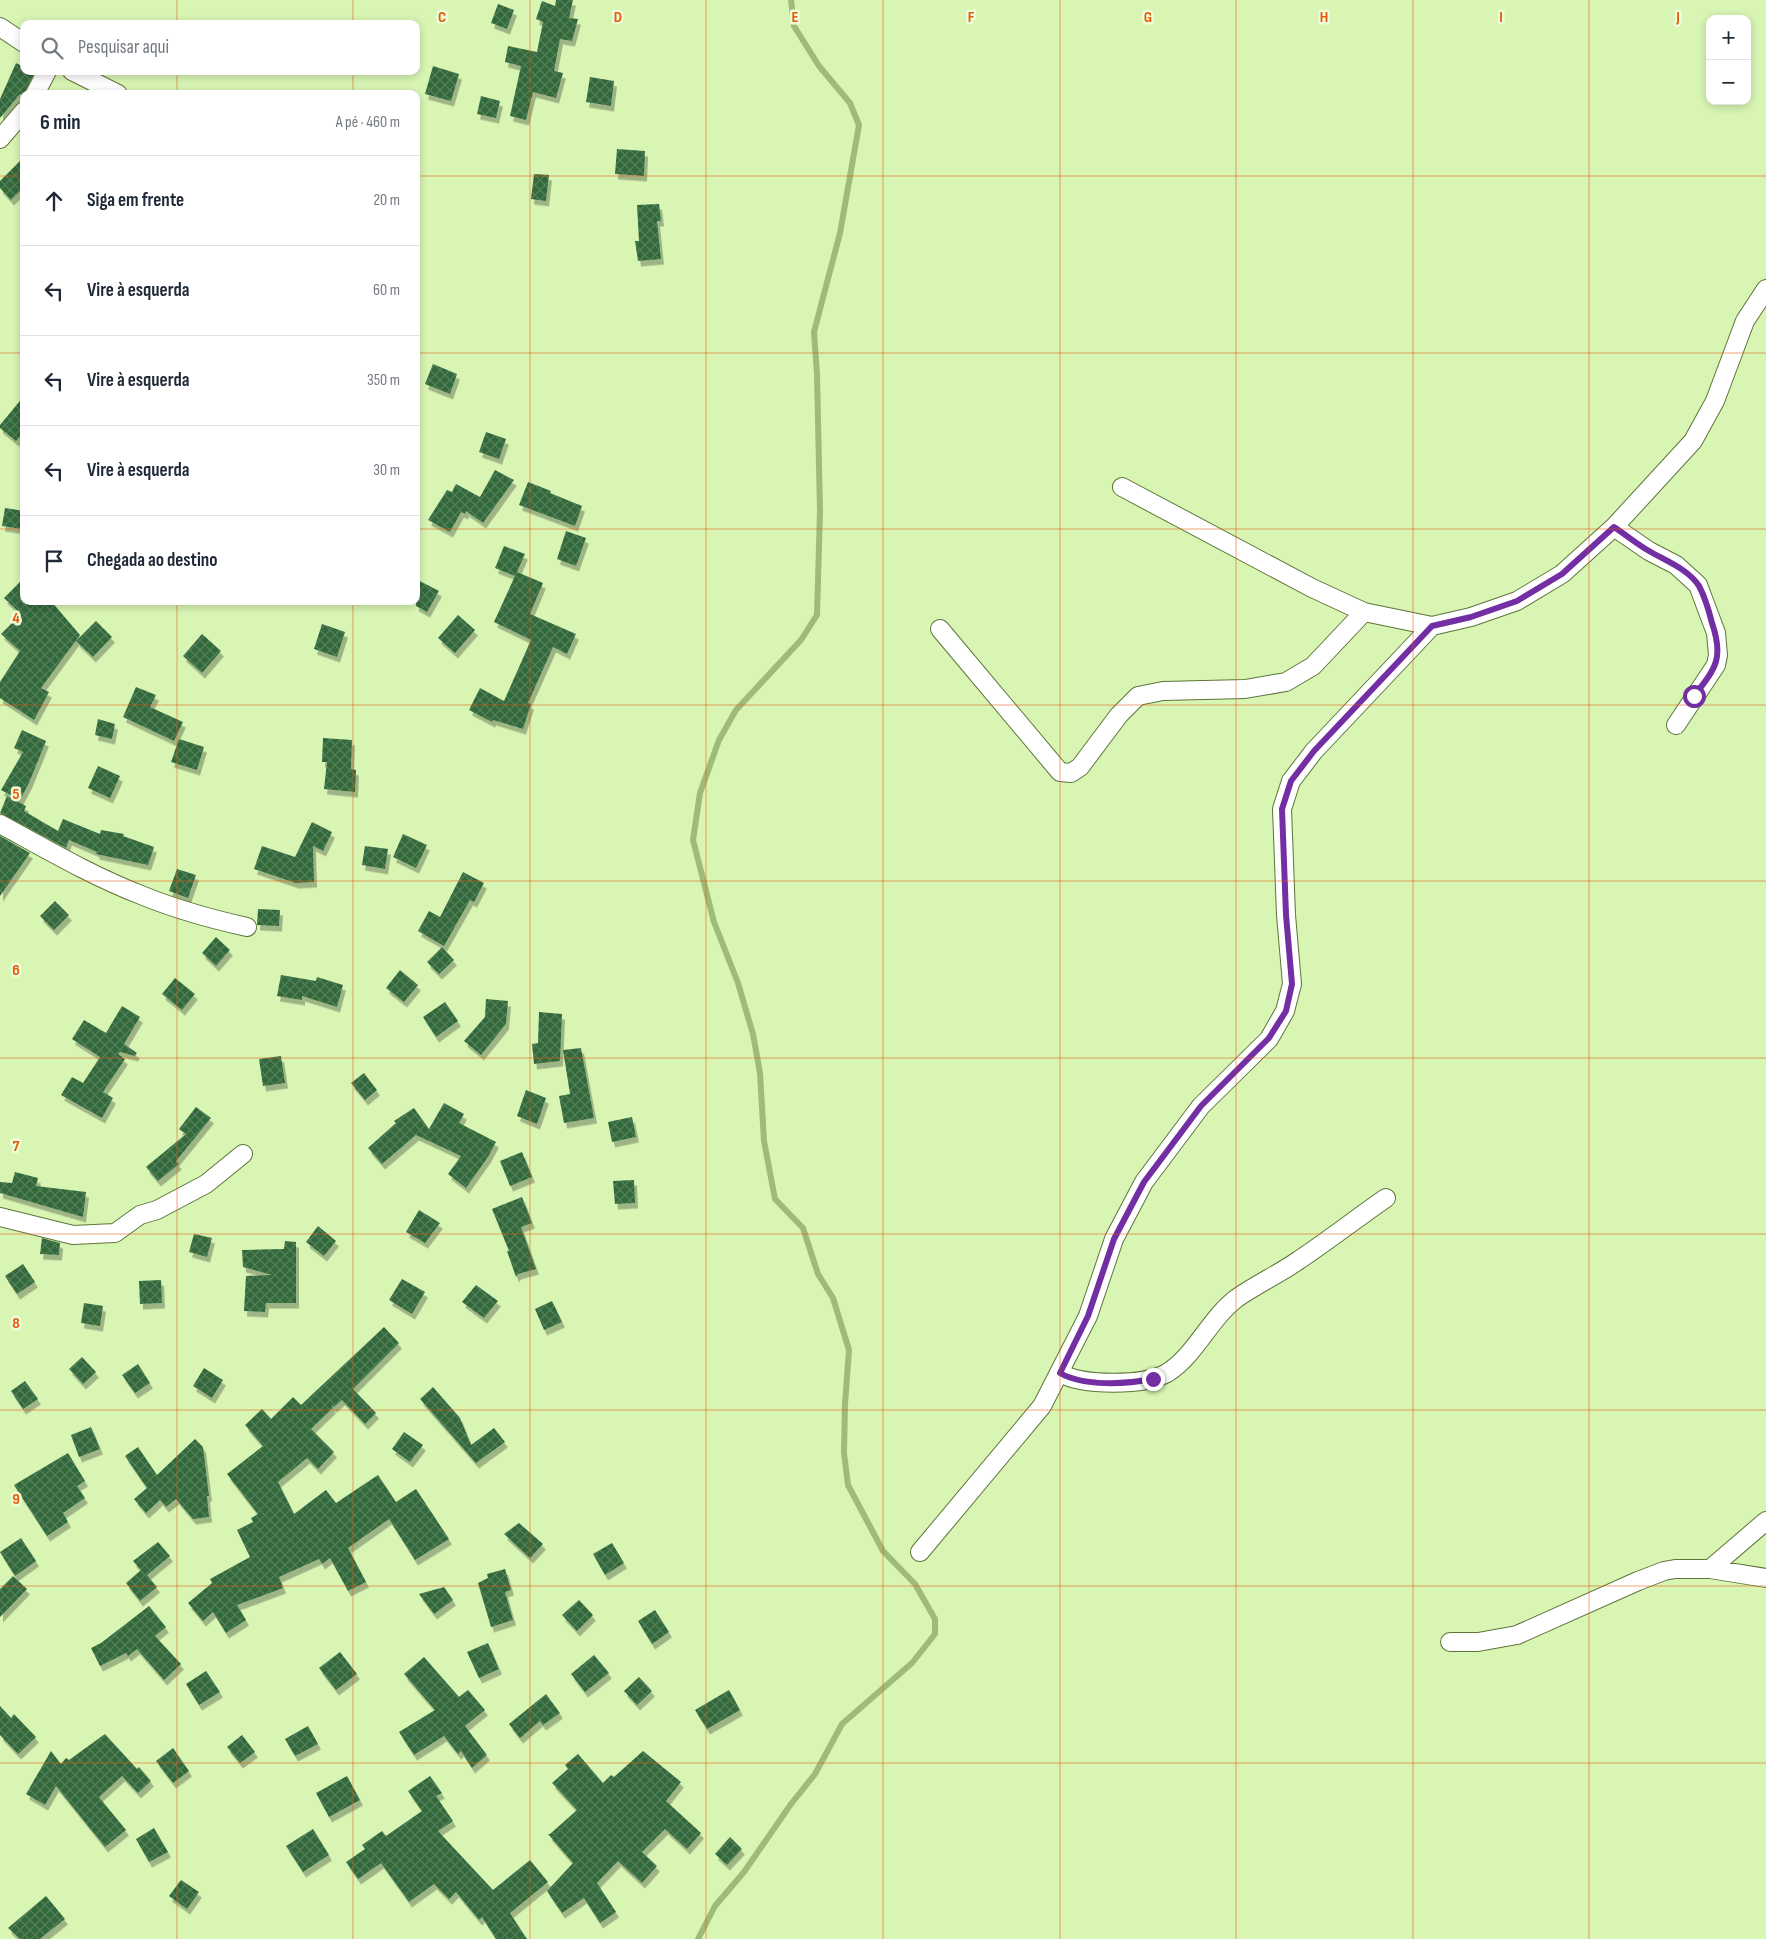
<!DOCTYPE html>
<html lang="pt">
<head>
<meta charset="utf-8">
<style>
	:root { --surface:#fff; --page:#f6f6f7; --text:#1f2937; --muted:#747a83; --line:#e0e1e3 }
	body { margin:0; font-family:"Sofia Sans Condensed",sans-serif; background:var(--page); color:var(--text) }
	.controls { position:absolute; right:15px; top:15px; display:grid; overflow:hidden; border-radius:10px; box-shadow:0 2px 8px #0003 }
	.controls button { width:45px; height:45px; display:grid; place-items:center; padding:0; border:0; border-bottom:1px solid var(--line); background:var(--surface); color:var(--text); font:25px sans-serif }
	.stop { position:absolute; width:15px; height:15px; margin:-11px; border:4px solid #722ea2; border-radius:50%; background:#fff }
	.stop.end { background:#722ea2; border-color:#fff; box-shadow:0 1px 5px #0008 }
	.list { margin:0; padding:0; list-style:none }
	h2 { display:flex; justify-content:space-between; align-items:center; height:65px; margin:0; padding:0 20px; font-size:21px }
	h2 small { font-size:16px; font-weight:400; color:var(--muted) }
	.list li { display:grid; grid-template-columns:32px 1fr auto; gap:15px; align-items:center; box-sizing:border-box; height:90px; padding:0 20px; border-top:1px solid var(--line) }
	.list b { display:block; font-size:19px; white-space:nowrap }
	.list em { font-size:16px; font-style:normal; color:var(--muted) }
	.icon { flex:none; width:28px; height:28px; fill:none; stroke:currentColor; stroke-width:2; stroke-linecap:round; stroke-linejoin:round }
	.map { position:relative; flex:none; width:1766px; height:1939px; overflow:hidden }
	.search { position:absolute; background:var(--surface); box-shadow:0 2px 8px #0003; left:20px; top:20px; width:400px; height:55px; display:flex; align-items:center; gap:12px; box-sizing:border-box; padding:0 18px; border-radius:10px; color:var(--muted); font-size:19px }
	.panel { position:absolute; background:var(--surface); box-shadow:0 2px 8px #0003; left:20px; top:90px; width:400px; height:515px; border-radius:10px }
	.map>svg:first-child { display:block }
</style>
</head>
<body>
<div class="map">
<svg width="1766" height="1939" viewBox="0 0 1766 1939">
	<defs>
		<pattern id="building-cross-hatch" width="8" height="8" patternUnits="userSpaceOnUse" patternTransform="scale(1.25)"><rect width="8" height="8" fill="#31693b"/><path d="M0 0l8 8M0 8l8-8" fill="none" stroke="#547e5a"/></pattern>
		<filter id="shadow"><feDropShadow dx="3" dy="5.5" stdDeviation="0" flood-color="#0004"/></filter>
	</defs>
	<rect width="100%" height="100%" fill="#d8f5b4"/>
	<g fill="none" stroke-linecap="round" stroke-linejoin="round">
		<!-- stream -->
		<path stroke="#9ebb79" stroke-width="6" d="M698 1939 715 1906 744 1872 791 1804 815 1774 842 1724 912 1663 935 1634V1619L915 1584 883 1551 848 1485 844 1453 845 1404 849 1350 833 1298 818 1274 803 1228 775 1199 764 1141 760 1073 753 1034 738 983 714 922 693 840 700 793 719 740 736 710 801 640 817 615 820 511 817 374 814 332 840 233 859 125 850 103 819 66 794 26 791 0"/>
	</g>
	<!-- building -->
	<path fill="url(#building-cross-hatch)" filter="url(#shadow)" d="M556 0H573L569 18 578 19 572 41 560 39 554 71 563 73 556 98 533 92 526 120 510 116 521 66 505 62 508 46 537 52 543 22 536 19 542 1 555 6Z
		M498 4 514 10 507 29 491 23Z
		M16 63 24 67V71L35 72 24 94H20L0 118V99Z
		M433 66 459 74 451 101 425 94Z
		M590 77 614 81 611 106 586 102Z
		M481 96 500 101 496 118 477 114Z
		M617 149 645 151 644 176 615 174Z
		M24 157V187L11 200 0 188V181Z
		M534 174 549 175 546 201 531 199Z
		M659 204 661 221H657L661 259 638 261 635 241H639L637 205Z
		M433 364 457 374 450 394 425 384Z
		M24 396V432L16 441 0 428V425Z
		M486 432 506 439 499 459 479 452Z
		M495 470 514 480 483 523 466 511 465 514 461 512 450 532 428 520 447 490 452 492 456 484 480 497Z
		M528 482 551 491 550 493 582 506 575 526 519 505Z
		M5 508 24 511 22 529 2 526Z
		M566 531 586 538 576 566 557 559Z
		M504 546 525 554 517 572 543 583 530 614 576 634 567 654 553 647 528 703 531 704 523 729 493 720 492 722 469 710 480 688 504 701 531 640 494 622 515 576 495 568Z
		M24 578V601H51L80 635 41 688 49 692 34 720 0 698V682L20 651 1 634 21 614 4 598Z
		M416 579 439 591 427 612 416 606Z
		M458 615 475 630 455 653 438 638Z
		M96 621 112 637 93 657 76 641Z
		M322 624 345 632 337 657 314 649Z
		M202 634 221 651 202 673 183 656Z
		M136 687 156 695 150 707 183 722 174 741 123 717Z
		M98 719 115 724 112 739 95 735Z
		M22 730 46 741 29 783 20 800 1 790 23 752 14 748Z
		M323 738 352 740 351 769 356 770 355 792 324 789 327 762H322Z
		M179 739 204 747 197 770 171 762Z
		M98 766 120 776 110 798 88 788Z
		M7 796 26 806 24 811 58 831 63 819 100 834 101 830 124 834 123 836 154 847 148 865 96 854 97 852 69 840 66 848 0 813Z
		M312 822 332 832 323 851 313 846 314 882 296 883 254 869 262 846 295 857Z
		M403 834 427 845 416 868 393 857Z
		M0 836 30 853 0 896Z
		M365 846 388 849 385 869 362 865Z
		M177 869 196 875 188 898 169 891Z
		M463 872 484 883 474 902 470 900 444 946 418 931 429 911 440 917Z
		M55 901 69 915 54 930 40 916Z
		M258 909 280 910 279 926 257 925Z
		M216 937 230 950 216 966 202 953Z
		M442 947 454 960 439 974 427 962Z
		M400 970 418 985 404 1002 386 988Z
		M281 975 316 981 317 977 343 985 337 1007 302 996V1000L277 996Z
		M175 978 195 994 182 1010 162 994Z
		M486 999 508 1001 506 1024 481 1055 464 1041 485 1017Z
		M445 1002 458 1021 436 1037 423 1017Z
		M122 1006 140 1017 124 1044 137 1053 135 1056 120 1052 118 1054 125 1059 103 1092 113 1098 102 1118 61 1095 72 1077 83 1083 100 1057 72 1039 84 1020 106 1033Z
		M539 1012 562 1014 560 1061 534 1064 532 1044 538 1043Z
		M581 1048 594 1118 564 1123 559 1096 570 1094 563 1050Z
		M281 1056 285 1083 263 1086 259 1059Z
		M364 1073 377 1090 365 1100 351 1083Z
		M526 1090 546 1098 537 1124 517 1116Z
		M444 1103 464 1114 459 1123 496 1142 488 1157 466 1188 448 1174 461 1156 416 1135 382 1164 368 1148 396 1123 394 1121 414 1108 429 1129Z
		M196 1107 211 1118 176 1161 179 1164 158 1181 146 1167 186 1134 179 1129Z
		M632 1117 636 1137 612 1142 608 1122Z
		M522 1152 532 1177 510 1186 500 1161Z
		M15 1172 38 1178 36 1186 86 1192 83 1217 0 1193V1182L12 1183Z
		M634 1180 635 1203 615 1204 613 1181Z
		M522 1197 532 1223 521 1227 536 1269 518 1274 516 1277 507 1251H509L492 1209Z
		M419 1210 440 1223 425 1243 406 1232Z
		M318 1226 336 1241 324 1256 306 1242Z
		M194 1234 212 1238 207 1257 189 1252Z
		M42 1238 60 1243 59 1255 40 1254Z
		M285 1241 296 1242V1303H266L265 1312 244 1311 246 1276 272 1275 243 1267 242 1250 284 1249Z
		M23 1264 35 1282 17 1294 5 1276Z
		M402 1279 425 1292 412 1314 389 1300Z
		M161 1280 162 1303 140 1304 139 1281Z
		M476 1285 498 1301 484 1318 462 1302Z
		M552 1301 562 1322 544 1330 535 1309Z
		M84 1303 103 1306 100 1326 81 1323Z
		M384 1327 399 1343 353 1389 376 1413 365 1424 342 1400 334 1407 331 1405 333 1408 311 1429 334 1452 318 1469 307 1458 278 1482 294 1514 326 1490 336 1503 378 1475 396 1502 416 1489 449 1539 415 1560 389 1519 348 1548 366 1582 348 1591 330 1558 322 1564 319 1559 279 1577 283 1588 237 1605 246 1620 226 1633 213 1612 203 1621 188 1603 212 1583 210 1579 250 1557 237 1530 253 1522 251 1518 258 1514 227 1474 263 1446 245 1425 262 1409 271 1419 293 1397 301 1405Z
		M82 1357 96 1372 83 1384 69 1369Z
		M138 1364 150 1383 135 1393 122 1375Z
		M204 1368 223 1380 212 1398 193 1386Z
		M25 1381 38 1399 23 1409 11 1391Z
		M433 1387 460 1418 471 1445 494 1428 505 1442 476 1463 420 1399Z
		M91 1427 100 1449 79 1457 71 1435Z
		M404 1432 423 1445 410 1462 392 1449Z
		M195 1439 203 1447 209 1496H207L209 1517 193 1519 176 1499 166 1507 160 1500 146 1513 134 1499 147 1488 125 1456 138 1447 157 1475Z
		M68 1453 85 1481 77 1486 85 1498 63 1513 68 1522 47 1536 14 1485Z
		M519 1523 543 1544 530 1558 504 1534Z
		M21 1538 36 1561 15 1576 0 1552Z
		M158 1542 170 1556 147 1575 157 1587 140 1601 126 1583 141 1570 133 1561Z
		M612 1543 624 1563 605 1575 593 1554Z
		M505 1569 511 1590 505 1592 513 1620 491 1627 478 1583 488 1578 487 1574Z
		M13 1576 27 1589 0 1617V1589Z
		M444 1587 453 1600 434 1614 419 1594Z
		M579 1600 593 1615 577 1631 562 1615Z
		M149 1606 166 1627 155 1636 181 1664 164 1680 137 1649 128 1656 126 1653 100 1666 91 1648 101 1643Z
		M655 1610 669 1632 652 1644 638 1621Z
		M488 1643 499 1669 479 1678 467 1652Z
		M340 1652 357 1674 336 1690 319 1668Z
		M594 1655 609 1673 585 1692 571 1674Z
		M424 1657 459 1697 468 1690 485 1710 465 1726 487 1755 472 1768 461 1751 458 1754 444 1736 414 1755 399 1732 435 1710 404 1674Z
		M206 1671 220 1692 199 1705 186 1684Z
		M639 1677 652 1691 637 1705 624 1691Z
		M729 1690 740 1710 707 1729 695 1710Z
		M546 1694 560 1713 543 1725 540 1721 520 1738 509 1724Z
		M0 1706 11 1718 14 1714 36 1737 18 1754 0 1735Z
		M308 1726 318 1744 295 1756 285 1739Z
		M105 1734 137 1769 139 1767 151 1781 138 1793 122 1776 99 1797 126 1830 105 1847 56 1786 45 1805 26 1794 51 1751 61 1764 66 1758 69 1760Z
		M242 1735 255 1752 240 1763 227 1747Z
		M173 1748 189 1771 173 1783 156 1761Z
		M643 1751 681 1782 666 1801 701 1833 687 1849 665 1829 642 1852 657 1866 642 1883 618 1861 597 1883 616 1912 600 1923 584 1898 562 1913 547 1891 573 1863 548 1834H550L577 1810 552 1783 568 1769 565 1765 578 1754 603 1783 611 1775 614 1777Z
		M347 1776 360 1800 329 1817 316 1793Z
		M430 1776 442 1793 436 1796 453 1821 438 1831 493 1890 530 1860 548 1882 510 1913 527 1939H496L482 1917 479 1920 456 1892 449 1899 434 1884 409 1902 381 1863 358 1879 346 1862 365 1849 362 1845 382 1831 386 1836 422 1811 408 1791Z
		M154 1828 168 1852 149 1862 136 1839Z
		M313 1829 329 1855 303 1872 286 1846Z
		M730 1837 742 1849 727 1865 715 1854Z
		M181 1880 199 1892 187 1909 169 1896Z
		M46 1896 65 1919 40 1939H20L8 1928Z"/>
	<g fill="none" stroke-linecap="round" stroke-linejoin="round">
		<defs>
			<path id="minor" d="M0 27 24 43
				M72 71 118 94
				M35 94 47 71
				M0 139 24 111
				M1122 487 1312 588 1364 612 1432 626
				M1614 527 1649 551 1676 565 1698 585 1716 633 1718 655 1716 665 1676 725
				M940 629 1060 772 1071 773 1080 767 1119 715 1138 696 1163 691 1245 689 1286 682 1313 666 1364 612
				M0 824C46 849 92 876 141 895 175 909 211 919 247 927
				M0 1217 73 1235 115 1233 140 1215 157 1210 206 1184 243 1154
				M1060 1373C1083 1386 1144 1386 1167 1373 1195 1356 1210 1318 1237 1298 1257 1284 1279 1274 1299 1260 1329 1240 1357 1218 1386 1198
				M920 1552 1042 1406 1088 1316 1114 1239 1144 1182 1201 1106 1269 1039 1285 1011 1292 984 1286 915 1282 809 1291 781 1314 751 1432 626 1471 617 1517 601 1562 574 1614 527 1693 441 1715 401 1745 321 1766 289
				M1710 1569 1766 1521
				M1450 1642H1478L1517 1635 1638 1581 1664 1571 1675 1569H1710L1766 1578"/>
		</defs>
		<!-- minor casing -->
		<use href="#minor" stroke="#5d7539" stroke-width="20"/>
		<!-- minor -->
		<use href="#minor" stroke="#fff" stroke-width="18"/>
	</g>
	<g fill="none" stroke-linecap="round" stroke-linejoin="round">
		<!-- route -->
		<path stroke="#722ea2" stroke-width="6" d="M1153 1379C1127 1384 1084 1387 1060 1373L1088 1316 1114 1239 1144 1182 1201 1106 1269 1038 1286 1011 1292 984 1286 915 1282 809 1291 781 1314 751 1432 626 1471 617 1517 601 1562 574 1614 527C1626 535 1637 544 1649 551 1666 561 1688 569 1699 586 1705 597 1709 611 1712 623 1724 658 1716 668 1694 696"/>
	</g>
	<!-- grid -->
	<path fill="none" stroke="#e8590c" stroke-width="1" stroke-opacity="0.55" d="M177 0V24M353 0V24M530 0V1939M706 0V1939M883 0V1939M1060 0V1939M1236 0V1939M1413 0V1939M1589 0V1939M177 71V94M353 71V94M0 176H24M416 176H1766M0 353H24M416 353H1766M0 529H24M416 529H1766M177 601V1939M353 601V1939M0 705H1766M0 881H1766M0 1058H1766M0 1234H1766M0 1410H1766M0 1586H1766M0 1763H1766"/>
	<g font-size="16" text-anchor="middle" font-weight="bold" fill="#e8590c" stroke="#ecfed7" stroke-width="5" stroke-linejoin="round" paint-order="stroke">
		<text x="442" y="22">C</text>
		<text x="618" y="22">D</text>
		<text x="795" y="22">E</text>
		<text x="971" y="22">F</text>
		<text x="1148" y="22">G</text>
		<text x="1324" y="22">H</text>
		<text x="1501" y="22">I</text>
		<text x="1678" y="22">J</text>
		<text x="16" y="623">4</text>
		<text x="16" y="799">5</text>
		<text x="16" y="975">6</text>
		<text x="16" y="1151">7</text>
		<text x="16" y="1328">8</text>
		<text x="16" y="1504">9</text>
	</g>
</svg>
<div class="controls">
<button>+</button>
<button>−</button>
</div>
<div class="stop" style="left:1694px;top:696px"></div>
<div class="stop end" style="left:1153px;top:1379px"></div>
<div class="search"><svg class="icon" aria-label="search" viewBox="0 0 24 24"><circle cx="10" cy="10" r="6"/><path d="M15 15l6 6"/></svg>Pesquisar aqui</div>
<section class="panel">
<h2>6 min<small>A pé · 460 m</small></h2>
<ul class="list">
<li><svg class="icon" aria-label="ahead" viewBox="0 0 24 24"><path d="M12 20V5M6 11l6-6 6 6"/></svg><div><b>Siga em frente</b></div><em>20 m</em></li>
<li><svg class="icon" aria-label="left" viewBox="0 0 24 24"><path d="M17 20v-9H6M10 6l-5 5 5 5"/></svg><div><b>Vire à esquerda</b></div><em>60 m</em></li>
<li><svg class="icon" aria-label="left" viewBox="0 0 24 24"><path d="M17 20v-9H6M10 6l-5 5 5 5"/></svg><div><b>Vire à esquerda</b></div><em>350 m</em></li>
<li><svg class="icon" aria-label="left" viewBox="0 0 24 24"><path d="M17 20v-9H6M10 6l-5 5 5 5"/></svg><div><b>Vire à esquerda</b></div><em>30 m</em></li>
<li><svg class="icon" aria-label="arrive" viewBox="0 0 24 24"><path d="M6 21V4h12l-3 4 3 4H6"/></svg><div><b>Chegada ao destino</b></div></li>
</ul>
</section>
</div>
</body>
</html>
